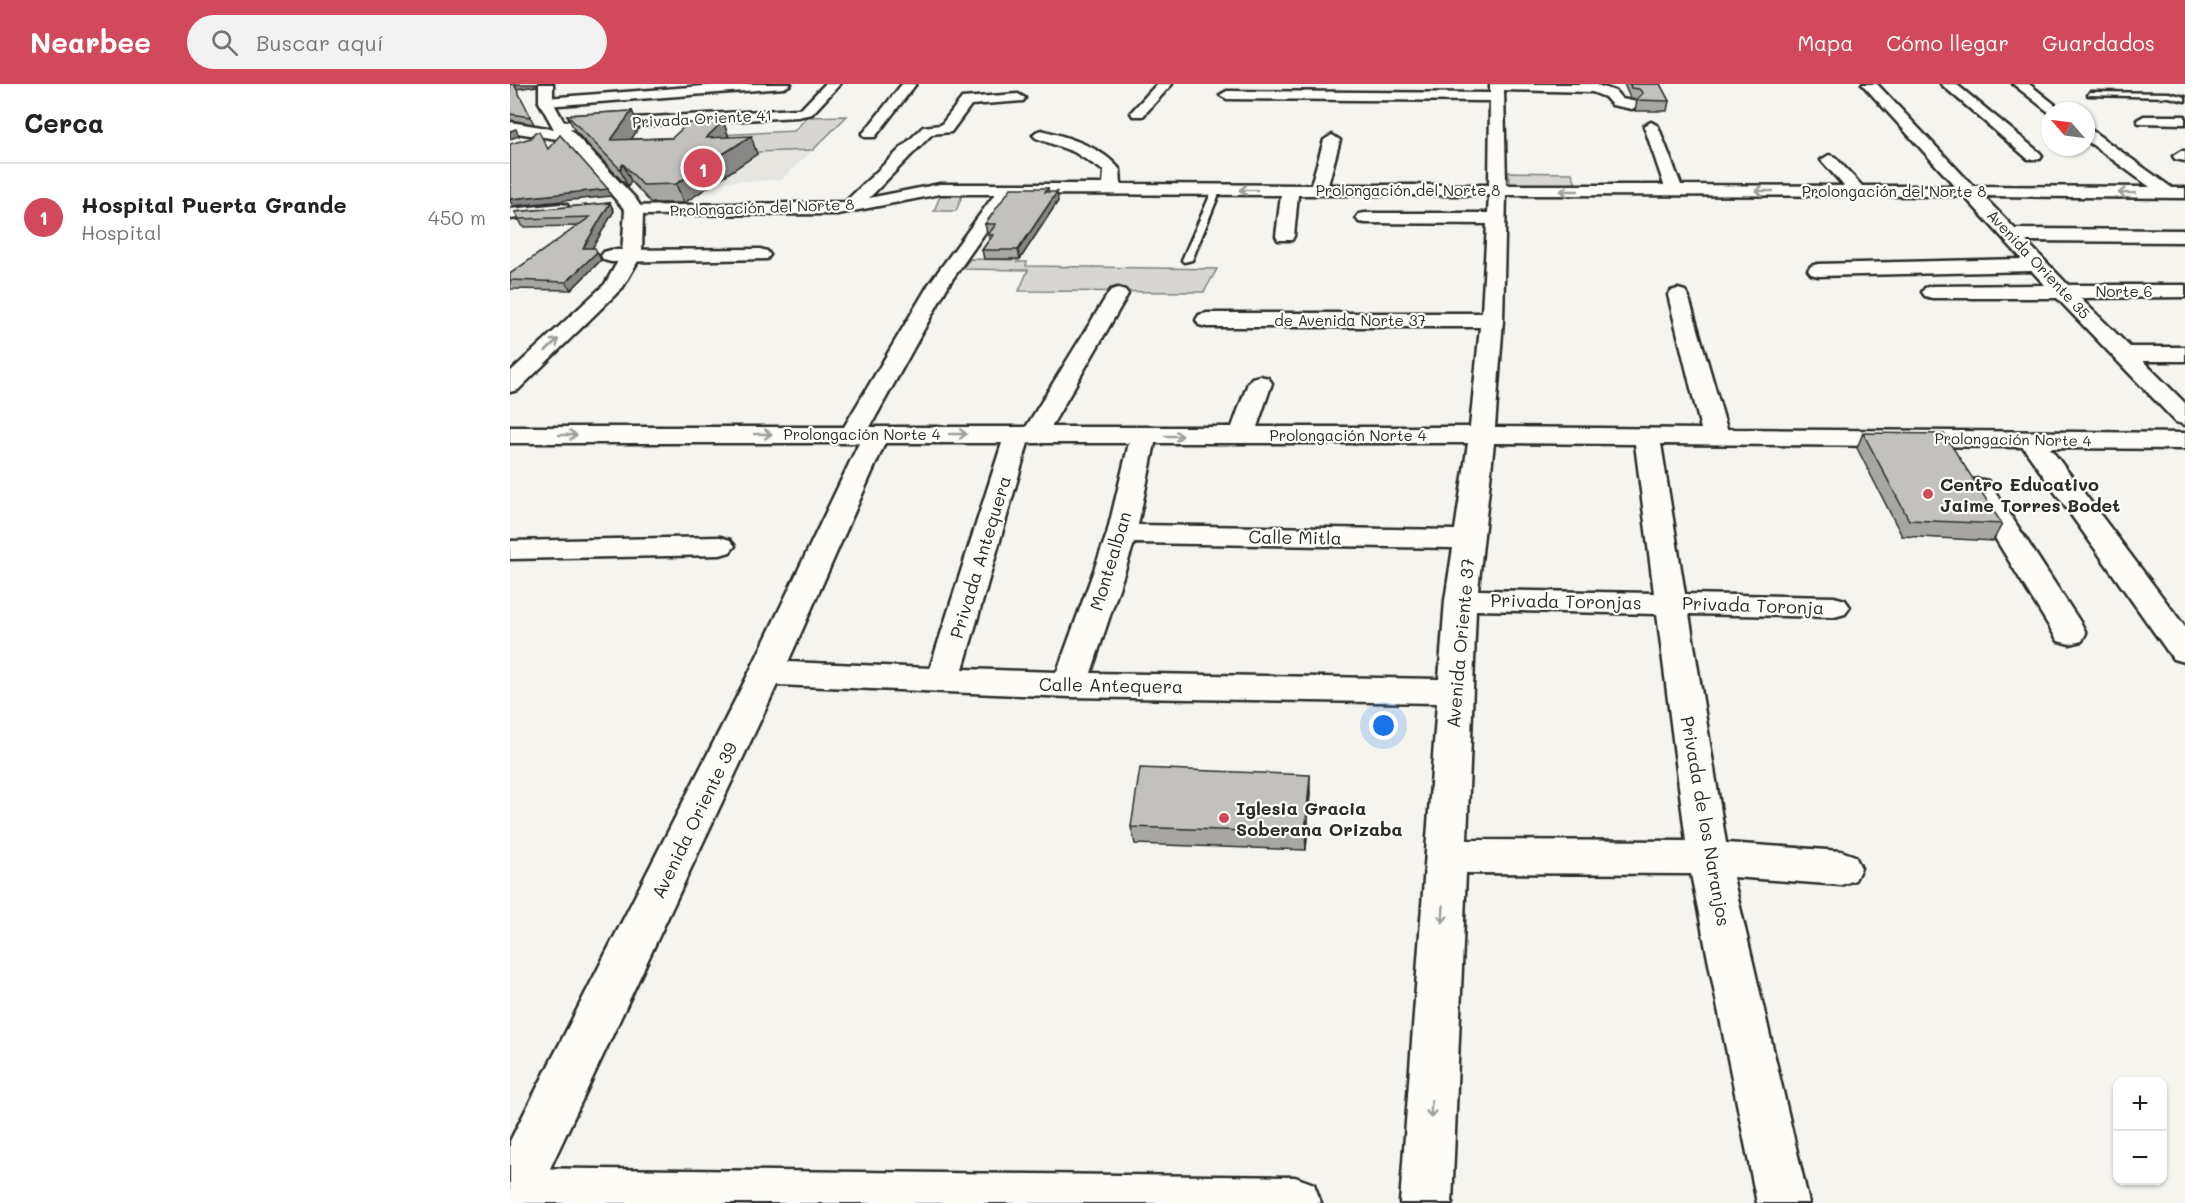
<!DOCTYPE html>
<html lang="es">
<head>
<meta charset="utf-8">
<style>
	:root { --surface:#fff; --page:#f2f2f2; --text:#222; --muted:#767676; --line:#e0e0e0; --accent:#d1495b }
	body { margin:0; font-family:Mali,sans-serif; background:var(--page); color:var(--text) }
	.controls { position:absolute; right:18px; bottom:18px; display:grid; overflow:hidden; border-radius:12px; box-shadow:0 2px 4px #0004 }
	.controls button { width:54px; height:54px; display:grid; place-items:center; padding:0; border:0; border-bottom:2px solid var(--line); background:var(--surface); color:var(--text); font:30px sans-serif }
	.compass { position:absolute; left:1531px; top:18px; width:54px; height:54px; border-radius:50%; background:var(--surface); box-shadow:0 2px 4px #0004; rotate:298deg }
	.you { position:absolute; left:874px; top:642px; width:21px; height:21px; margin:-15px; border:4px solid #fff; border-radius:50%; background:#1a73e8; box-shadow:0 0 0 9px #1a73e833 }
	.badge { display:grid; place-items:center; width:39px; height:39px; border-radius:50%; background:var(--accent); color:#fff; font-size:20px; font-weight:700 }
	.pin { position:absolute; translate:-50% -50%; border:3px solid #fff; box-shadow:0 2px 6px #0006 }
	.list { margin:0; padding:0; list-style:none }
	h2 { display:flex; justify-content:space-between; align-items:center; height:78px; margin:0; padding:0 24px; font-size:26px }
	h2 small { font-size:20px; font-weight:400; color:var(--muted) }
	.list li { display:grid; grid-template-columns:39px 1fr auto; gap:18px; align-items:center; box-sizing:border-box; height:108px; padding:0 24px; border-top:2px solid var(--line) }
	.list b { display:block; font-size:22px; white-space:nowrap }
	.list p { margin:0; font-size:20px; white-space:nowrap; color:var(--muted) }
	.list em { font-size:20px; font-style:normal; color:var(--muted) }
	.icon { flex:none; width:33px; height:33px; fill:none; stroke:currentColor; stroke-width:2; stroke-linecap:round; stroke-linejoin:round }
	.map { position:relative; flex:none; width:1675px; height:1119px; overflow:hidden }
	header { display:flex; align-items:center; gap:36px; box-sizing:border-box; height:84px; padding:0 30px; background:var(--accent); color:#fff }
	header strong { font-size:28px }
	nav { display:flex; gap:33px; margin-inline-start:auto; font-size:21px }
	.search { width:420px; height:54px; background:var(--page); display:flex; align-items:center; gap:15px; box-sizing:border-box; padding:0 21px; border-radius:33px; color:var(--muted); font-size:22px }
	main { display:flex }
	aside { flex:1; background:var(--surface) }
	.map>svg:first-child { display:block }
</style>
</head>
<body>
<header>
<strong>Nearbee</strong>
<div class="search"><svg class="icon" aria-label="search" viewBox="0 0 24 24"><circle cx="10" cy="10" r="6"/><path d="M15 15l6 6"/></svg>Buscar aquí</div>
<nav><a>Mapa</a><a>Cómo llegar</a><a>Guardados</a></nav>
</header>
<main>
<aside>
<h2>Cerca<small></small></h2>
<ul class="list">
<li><span class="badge">1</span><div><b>Hospital Puerta Grande</b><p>Hospital</p></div><em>450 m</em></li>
</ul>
</aside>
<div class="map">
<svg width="1675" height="1119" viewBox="0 0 1675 1119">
	<rect width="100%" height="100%" fill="#f5f4ef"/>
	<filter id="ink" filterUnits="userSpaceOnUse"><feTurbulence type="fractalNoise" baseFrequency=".0167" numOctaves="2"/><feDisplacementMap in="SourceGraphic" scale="12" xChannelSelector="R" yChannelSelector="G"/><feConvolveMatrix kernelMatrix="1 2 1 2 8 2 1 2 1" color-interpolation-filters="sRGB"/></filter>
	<g filter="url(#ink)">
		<!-- built -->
		<path fill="#e6e5e0" d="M303 66 271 96 115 101 94 73Z"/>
		<!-- green -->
		<path fill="#d7d6d2" stroke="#81807e" stroke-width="1.5" d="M337 32 303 66 94 73 78 58 284 47 297 33Z
			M998 88 1062 89 1067 103H1001Z
			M453 109 446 127H424L431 110Z
			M460 175 508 176 507 178H517L516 182 707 185 694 208 509 207 518 186 452 185Z"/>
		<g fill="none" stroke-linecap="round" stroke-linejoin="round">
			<defs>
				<path id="service" d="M1580 8 1659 9 1675 13V17L1659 13 1578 11Z
					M707 102 711 105 682 176 674 178 672 176 703 105Z"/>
				<path id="minor" d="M220 0H281L274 4 36 22 29 18 36 14Z
					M315 0H330L302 30 288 33 49 46 42 42 49 38 288 25 292 24Z
					M392 0H406L365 53H355L352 50 355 47Z
					M647 0H662L633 32H623L621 29 623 26Z
					M980 0H1084L1105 7 1112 15 1127 18 1129 21 1122 25 1102 21 1095 13 1082 8 994 6 996 101H1154L1134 42 1141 38 1148 42 1171 101 1334 102 1311 76 1319 71 1325 73 1352 102H1445L1352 0H1367L1463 102 1640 103 1576 56V44L1581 46 1662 104H1675V114L1473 112 1505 145 1675 146V158L1516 157 1558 201H1675V213L1570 214 1620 263H1675V277H1633L1675 319V341L1666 338 1547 214H1422L1415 212 1412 208 1415 204 1422 202 1535 201 1522 187 1308 192 1301 190 1298 186 1301 182 1308 180 1512 175 1454 112 996 111 993 236 985 343 1191 345 1158 211 1161 207 1168 205 1175 207 1178 211 1217 345 1675 349V365L1540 364 1675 543V578L1663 575 1513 363 1151 360 1175 510 1324 513 1335 516 1340 523 1335 530 1324 533 1179 530 1216 759 1331 767 1345 772 1351 784 1345 796 1331 801 1223 793 1299 1119H1247L1181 790 956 789 942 1119H890L927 619 560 613 267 601 27 1112V1119H0V1057L239 589 349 359H0V343H334L419 200 485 110H430L328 130 124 131 118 130 115 126 118 122 335 118 413 43 431 41 452 14 508 10 515 14 513 17 461 21 441 48 422 50 359 114 430 100H593L594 87 564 68 526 54 523 51 526 48 531 46C557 53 593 63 610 86L611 100 801 101 814 56 822 51 830 56 818 101H979L980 17 717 15 710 11 717 7 980 9ZM502 110 771 111 766 152 768 156H782L784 152 788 111H979L978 129H855L849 130 846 134 849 138 855 139 977 140 972 229H697L689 231 686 236 689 241 697 243H970L960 343H747L762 299 758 294 750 292 742 294 738 299 722 343H541L618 210 615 206 608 204 601 206 598 210 516 343H360L439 200ZM375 359H492L420 584 278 578ZM518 359H619L597 450 547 588 453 585ZM645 359H958L945 446 628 441ZM984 359 1125 360 1144 509 968 506ZM624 459 943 464 935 516 929 595 581 589ZM966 526 1147 530 1176 757 957 756Z
					M1431 0H1446L1530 69 1532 72 1530 75H1518Z
					M1503 0H1519L1553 27H1540V29Z
					M1634 32H1675V40L1629 39 1627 36Z
					M1671 67H1675V77L1665 75 1663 72Z
					M250 165 257 167 260 171 257 175 101 178 94 176 91 172 94 168 101 166Z
					M1468 395 1478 397 1572 541 1576 549 1572 557 1560 560 1548 557 1454 403 1458 397Z
					M210 453 220 456 225 462 220 468 210 471 0 475V457Z"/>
				<path id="tertiary" d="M29 0H43V18L55 40 125 114 133 126 132 170 113 203 8 306 0 308V288L95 200 112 170 115 126 54 56 0 48V38L44 45 29 18Z
					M51 120 57 121 60 125 57 129 0 135V125Z"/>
				<path id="secondary" d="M0 1084 785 1093 804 1100 811 1119H0Z"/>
			</defs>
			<!-- service casing -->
			<use href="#service" stroke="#2b2b2b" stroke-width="5"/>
			<!-- minor casing -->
			<use href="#minor" stroke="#2b2b2b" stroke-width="5"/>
			<!-- tertiary casing -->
			<use href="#tertiary" stroke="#2b2b2b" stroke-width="5"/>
			<!-- secondary casing -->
			<use href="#secondary" stroke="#2b2b2b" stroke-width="5"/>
			<!-- service -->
			<use href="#service" fill="#fdfcf7" fill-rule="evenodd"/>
			<!-- minor -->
			<use href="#minor" fill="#fdfcf7" fill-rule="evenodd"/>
			<!-- tertiary -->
			<use href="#tertiary" fill="#fdfcf7" fill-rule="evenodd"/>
			<!-- secondary -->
			<use href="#secondary" fill="#fdfcf7" fill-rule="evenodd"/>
		</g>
		<!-- wall -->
		<path fill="#a7a6a3" stroke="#2b2b2b" stroke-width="1.5" d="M0 0H4L24 40 0 36Z
			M1114 0H1150L1159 17 1157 27H1125L1127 16 1120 14Z
			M122 27 129 44 121 55 162 54 213 37 219 53 247 70 174 119H141L121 97 118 103 65 47 57 31Z
			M538 104 539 108 548 117 510 175H474L472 166 479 156 478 151 480 149H477L475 140Z
			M100 119 104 127 82 164 87 168 91 176 61 206 0 205V190L68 142 13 143 5 128Z
			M1353 349 1492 440 1483 457 1392 452 1347 364Z
			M800 708 796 766 625 760 621 743Z"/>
		<!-- shaded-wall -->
		<path fill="#888785" stroke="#2b2b2b" stroke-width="1.5" d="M5 0H28L27 2 7 5Z
			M122 27 129 44 109 73 101 56Z
			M213 37 219 54H196Z
			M6 45 9 52 0 55V47Z
			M241 52 247 70 174 119 166 100Z
			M113 80 121 97 118 103 110 85Z
			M98 105 101 112 3 122 0 117V115Z
			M547 108 548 117 510 175 508 166Z
			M100 119 104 127 77 173 73 164Z
			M87 168 91 176 61 206 56 198Z
			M800 691V708L796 766 795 749Z"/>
		<!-- building -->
		<path fill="#c2c1be" stroke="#2b2b2b" stroke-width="1.5" d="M0 0H4L21 33 0 30Z
			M1120 0H1150L1159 17 1126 16 1133 9 1129 5 1121 4Z
			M122 27 101 56 162 54 178 39 213 37 196 54 241 52 166 100 133 101 113 80 110 85 57 31Z
			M25 48H29L38 65 50 51 98 105 0 115V60L21 54Z
			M501 104H538L535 108H547L508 166H472L483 151H478L486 140H475Z
			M100 119 73 164H85L87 168 56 198 0 196V190L80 133 9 135 5 128Z
			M1353 349 1434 350 1492 440 1399 436Z
			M630 684 800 691 795 749 621 743Z"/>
		<!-- one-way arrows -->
		<defs><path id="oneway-shaft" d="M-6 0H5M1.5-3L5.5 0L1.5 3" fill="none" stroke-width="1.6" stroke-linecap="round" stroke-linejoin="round" transform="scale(1.5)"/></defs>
		<g stroke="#9e9e9b">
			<use href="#oneway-shaft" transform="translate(738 106) rotate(-180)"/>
			<use href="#oneway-shaft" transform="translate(1059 107) rotate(-180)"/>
			<use href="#oneway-shaft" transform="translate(1254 107) rotate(180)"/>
			<use href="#oneway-shaft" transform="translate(1617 109) rotate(-179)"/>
			<use href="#oneway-shaft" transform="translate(42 261) rotate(-44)"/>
			<use href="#oneway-shaft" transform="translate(253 350)"/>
			<use href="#oneway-shaft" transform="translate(448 350)"/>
			<use href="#oneway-shaft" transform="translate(58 351)"/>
			<use href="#oneway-shaft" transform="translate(664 352)"/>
			<use href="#oneway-shaft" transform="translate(933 830) rotate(93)"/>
			<use href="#oneway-shaft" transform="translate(921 1025) rotate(93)"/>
		</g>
	</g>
	<!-- markers -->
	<g fill="#d1495b" stroke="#fdfcf7" stroke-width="2">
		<circle cx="1418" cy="410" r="6"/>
		<circle cx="714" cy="734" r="6"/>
	</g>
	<g text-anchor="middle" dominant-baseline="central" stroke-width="4.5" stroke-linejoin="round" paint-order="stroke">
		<!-- far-street labels -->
		<g font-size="15" fill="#2b2b2b" stroke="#fdfcf7">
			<text transform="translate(192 34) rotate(-3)">Privada Oriente 41</text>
			<text x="898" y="106">Prolongación del Norte 8</text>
			<text x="1384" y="107">Prolongación del Norte 8</text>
			<text transform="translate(252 123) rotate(-2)">Prolongación del Norte 8</text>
			<text transform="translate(1529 180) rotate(47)">Avenida Oriente 35</text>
			<text x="1614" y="207">Norte 6</text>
			<text x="840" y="236">de Avenida Norte 37</text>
			<text x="352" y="350">Prolongación Norte 4</text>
			<text x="838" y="351">Prolongación Norte 4</text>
			<text transform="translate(1503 355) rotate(1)">Prolongación Norte 4</text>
		</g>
		<!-- poi labels -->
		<g font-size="18" font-weight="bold" fill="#2b2b2b" stroke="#fdfcf7" text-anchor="start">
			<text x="1430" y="400">Centro Educativo<tspan x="1430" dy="21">Jaime Torres Bodet</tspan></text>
			<text x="726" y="724">Iglesia Gracia<tspan x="726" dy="21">Soberana Orizaba</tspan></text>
		</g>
		<!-- street labels -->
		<g font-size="18" fill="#2b2b2b" stroke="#fdfcf7">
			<text transform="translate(785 453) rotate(1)">Calle Mitla</text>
			<text transform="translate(470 473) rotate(-73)">Privada Antequera</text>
			<text transform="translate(600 477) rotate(-73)">Montealban</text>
			<text transform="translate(1056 517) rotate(1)">Privada Toronjas</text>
			<text transform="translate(1243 521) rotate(2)">Privada Toronja</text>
			<text transform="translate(950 559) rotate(-85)">Avenida Oriente 37</text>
			<text transform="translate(601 601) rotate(1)">Calle Antequera</text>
			<text transform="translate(184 736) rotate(-64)">Avenida Oriente 39</text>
			<text transform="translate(1196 737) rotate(80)">Privada de los Naranjos</text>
		</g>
	</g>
</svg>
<div class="controls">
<button>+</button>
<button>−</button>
</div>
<svg class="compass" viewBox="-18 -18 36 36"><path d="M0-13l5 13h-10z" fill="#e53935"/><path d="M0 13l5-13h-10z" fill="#767676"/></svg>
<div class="you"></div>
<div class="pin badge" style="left:193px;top:84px">1</div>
</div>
</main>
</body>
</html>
